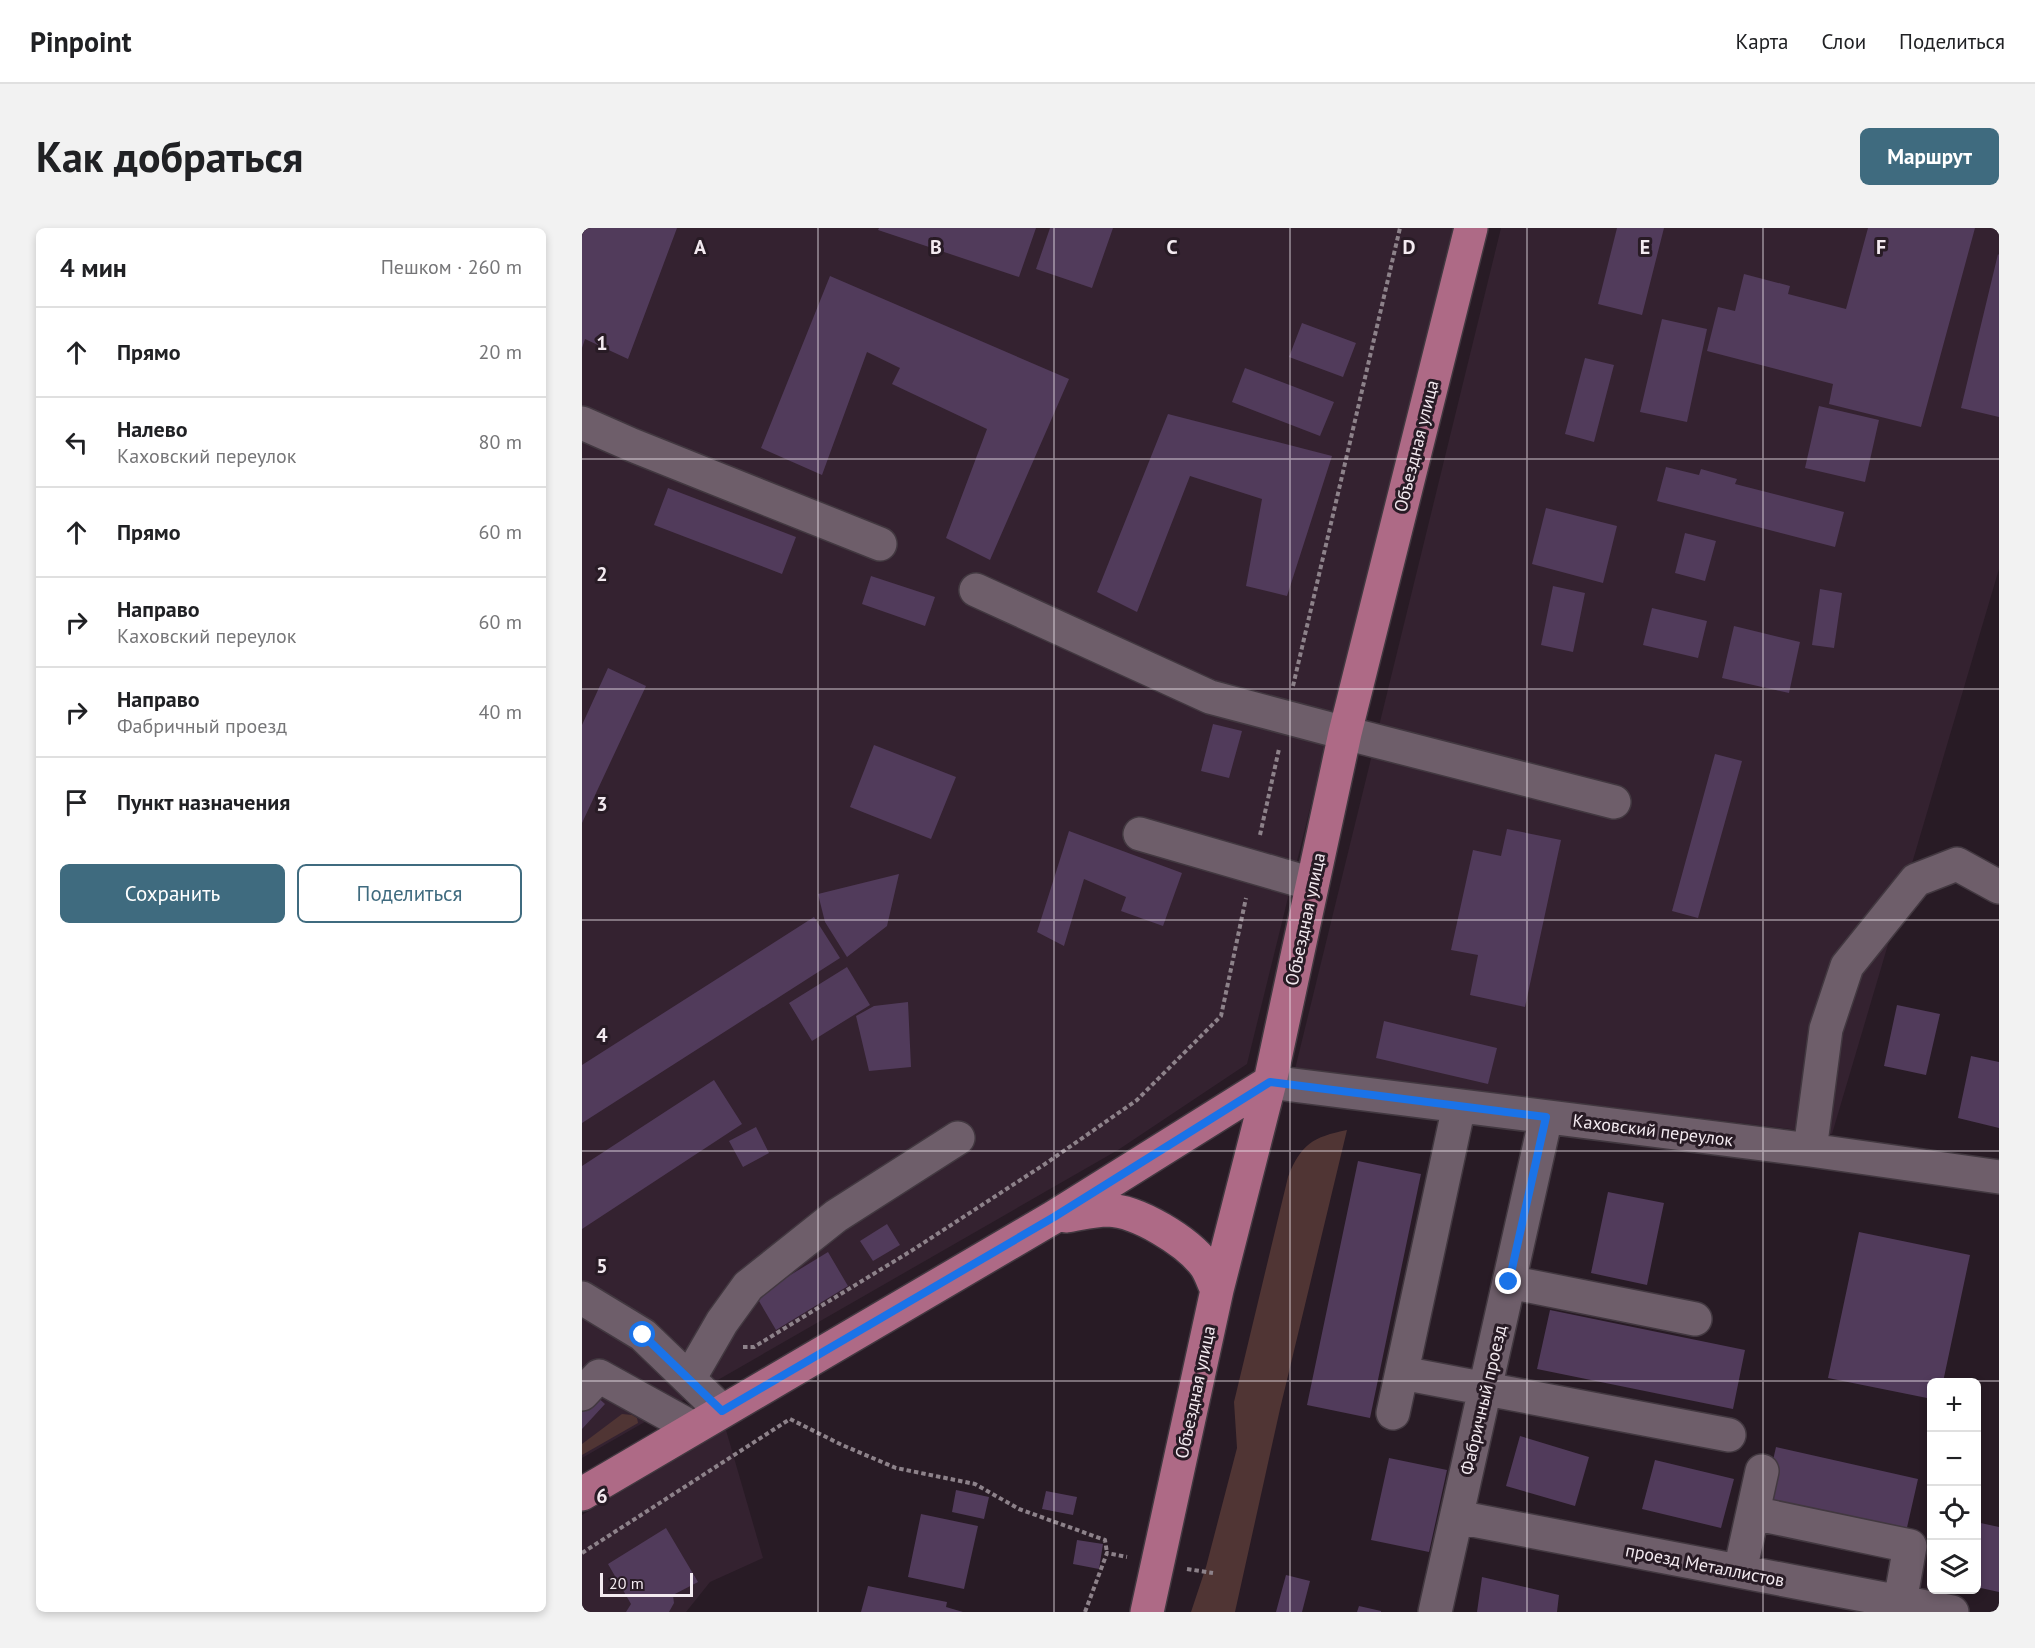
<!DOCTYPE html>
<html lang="ru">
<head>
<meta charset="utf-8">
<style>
	:root { --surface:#fff; --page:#f2f2f2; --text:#202124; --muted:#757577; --line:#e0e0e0; --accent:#3f6b7f }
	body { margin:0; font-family:"PT Sans",sans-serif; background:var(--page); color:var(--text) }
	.controls { position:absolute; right:18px; bottom:18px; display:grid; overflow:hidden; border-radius:9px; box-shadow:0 3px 9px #0003 }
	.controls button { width:54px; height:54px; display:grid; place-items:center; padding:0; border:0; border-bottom:2px solid var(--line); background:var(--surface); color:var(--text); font:30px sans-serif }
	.scale { position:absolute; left:18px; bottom:15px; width:93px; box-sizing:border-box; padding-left:6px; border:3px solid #f3eaf0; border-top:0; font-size:16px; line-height:21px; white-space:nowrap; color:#f3eaf0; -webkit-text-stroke:4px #281b25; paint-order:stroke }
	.stop { position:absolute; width:18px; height:18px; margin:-14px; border:4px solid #1a73e8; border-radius:50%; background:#fff }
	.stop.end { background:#1a73e8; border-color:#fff; box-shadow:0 2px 6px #0008 }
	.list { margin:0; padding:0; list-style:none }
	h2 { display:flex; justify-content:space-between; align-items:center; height:78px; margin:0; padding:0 24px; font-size:26px }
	h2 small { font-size:20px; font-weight:400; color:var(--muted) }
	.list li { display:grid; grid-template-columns:39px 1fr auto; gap:18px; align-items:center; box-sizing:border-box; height:90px; padding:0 24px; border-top:2px solid var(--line) }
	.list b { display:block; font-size:22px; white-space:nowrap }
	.list p { margin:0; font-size:20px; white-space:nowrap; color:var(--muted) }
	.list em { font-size:20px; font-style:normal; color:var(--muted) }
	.actions { display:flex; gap:12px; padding:18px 24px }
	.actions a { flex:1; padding:14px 0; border:2px solid var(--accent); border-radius:9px; text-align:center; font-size:21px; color:var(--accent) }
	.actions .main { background:var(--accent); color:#fff }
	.icon { flex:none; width:33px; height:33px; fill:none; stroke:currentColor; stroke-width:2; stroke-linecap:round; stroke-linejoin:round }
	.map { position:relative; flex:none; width:1417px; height:1384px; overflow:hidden; border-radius:9px }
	header { display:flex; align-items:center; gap:36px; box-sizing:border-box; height:84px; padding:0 30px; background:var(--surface); border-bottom:2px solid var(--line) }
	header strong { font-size:28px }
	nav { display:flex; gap:33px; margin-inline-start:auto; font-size:21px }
	.intro { display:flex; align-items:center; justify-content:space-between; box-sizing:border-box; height:144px; padding:0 36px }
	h1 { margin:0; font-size:42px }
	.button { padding:15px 27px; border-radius:9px; background:var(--accent); color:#fff; font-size:21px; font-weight:700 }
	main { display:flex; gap:36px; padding:0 36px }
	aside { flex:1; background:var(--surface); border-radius:9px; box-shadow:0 3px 9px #0003 }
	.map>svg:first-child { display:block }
</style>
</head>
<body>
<header>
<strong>Pinpoint</strong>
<nav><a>Карта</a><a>Слои</a><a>Поделиться</a></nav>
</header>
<div class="intro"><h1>Как добраться</h1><a class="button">Маршрут</a></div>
<main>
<aside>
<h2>4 мин<small>Пешком · 260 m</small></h2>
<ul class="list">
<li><svg class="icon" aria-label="ahead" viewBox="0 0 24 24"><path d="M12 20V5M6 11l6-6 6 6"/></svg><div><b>Прямо</b></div><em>20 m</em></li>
<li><svg class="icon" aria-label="left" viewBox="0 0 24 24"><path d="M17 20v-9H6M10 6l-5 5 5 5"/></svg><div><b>Налево</b><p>Каховский переулок</p></div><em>80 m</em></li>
<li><svg class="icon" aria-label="ahead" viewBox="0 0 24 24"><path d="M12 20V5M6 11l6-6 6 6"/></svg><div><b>Прямо</b></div><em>60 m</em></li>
<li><svg class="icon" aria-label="right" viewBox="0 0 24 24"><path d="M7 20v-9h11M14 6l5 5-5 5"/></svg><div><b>Направо</b><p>Каховский переулок</p></div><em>60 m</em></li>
<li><svg class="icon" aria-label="right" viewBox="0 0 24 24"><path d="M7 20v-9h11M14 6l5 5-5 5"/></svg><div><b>Направо</b><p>Фабричный проезд</p></div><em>40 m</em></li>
<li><svg class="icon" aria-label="arrive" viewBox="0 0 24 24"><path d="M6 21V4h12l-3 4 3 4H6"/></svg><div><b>Пункт назначения</b></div></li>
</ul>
<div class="actions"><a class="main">Сохранить</a><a>Поделиться</a></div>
</aside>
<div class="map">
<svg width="1417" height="1384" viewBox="0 0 1417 1384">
	<rect width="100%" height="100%" fill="#281b25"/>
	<!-- built -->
	<path fill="#342230" d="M0 0H871L665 836 536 922 0 1230Z
		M919 0H1417V341L1250 906 713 841Z
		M144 1202 181 1330 128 1354 104 1384H0V1287Z"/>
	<!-- green -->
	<path fill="#503534" d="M765 902 698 1181 653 1384H609L624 1339 655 1220 652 1174 706 949C719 916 731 909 765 902Z
		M40 1186 50 1187 55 1190 56 1195 0 1227V1216Z"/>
	<!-- building -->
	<path fill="#513b5b" d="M0 0H95L46 131 3 111 0 120Z
		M297 0H454L437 49 296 2Z
		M468 0H531L510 60 454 41Z
		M1035 0H1082L1060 87 1016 76Z
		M1286 0H1393L1339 199 1247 176 1251 156 1125 123 1136 79 1153 83 1162 46 1208 58 1206 66 1264 81Z
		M1416 26 1417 27V189L1379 180Z
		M248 48 487 151 408 332 364 310 405 201 310 156 318 140 285 124 240 247 179 220Z
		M1080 91 1125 101 1105 194 1058 184Z
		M720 95 774 115 761 149 707 129Z
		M1003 130 1032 137 1012 214 983 206Z
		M663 140 752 174 738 208 650 174Z
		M1237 178 1297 192 1283 254 1223 240Z
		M586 186 750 228 705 368 664 358 680 271 608 248 555 384 515 364Z
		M1084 239 1117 247 1119 241 1155 251 1153 256 1262 284 1253 319 1075 273Z
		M86 260 214 309 200 346 72 297Z
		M964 280 1035 298 1021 355 950 336Z
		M1103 305 1134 313 1123 353 1093 345Z
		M289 348 353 369 343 398 280 376Z
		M971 358 1003 365 991 424 959 417Z
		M1238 361 1260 365 1252 420 1230 417Z
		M1070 380 1125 393 1116 430 1061 417Z
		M1152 398 1218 414 1207 465 1140 450Z
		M26 440 64 458 0 595V497Z
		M631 496 660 503 647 550 619 543Z
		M292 517 374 549 349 611 268 579Z
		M1133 526 1160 533 1116 690 1090 683Z
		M925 601 979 612 943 779 888 767 896 727 869 722 891 622 919 628Z
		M487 603 600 645 581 698 539 683 544 669 502 651 482 718 455 704Z
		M317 646 305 698 265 729 243 694 236 666Z
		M232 689 258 730 0 895V837Z
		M265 739 288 777 230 813 207 775Z
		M326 774 329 839 287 843 274 788 292 778Z
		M1315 777 1358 786 1344 847 1302 838Z
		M802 793 915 820 906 856 794 830Z
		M1389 828 1417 834V900L1376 890Z
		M132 852 160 896 0 1001V938Z
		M174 899 187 925 161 939 147 913Z
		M776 933 839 946 788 1190 725 1177Z
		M1026 964 1082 975 1065 1057 1009 1045Z
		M305 996 318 1017 291 1033 278 1013Z
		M1277 1004 1388 1027 1361 1154H1350V1171L1246 1150Z
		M246 1024 266 1058 194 1102 174 1068Z
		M968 1082 1163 1122 1151 1181 955 1141Z
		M0 1155 23 1176 0 1201Z
		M938 1208 1007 1229 993 1278 924 1258Z
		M1194 1219 1336 1251 1324 1304 1182 1272Z
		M807 1230 865 1242 847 1324 789 1312Z
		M1073 1232 1152 1251 1139 1300 1060 1281Z
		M374 1262 407 1269 402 1291 370 1284Z
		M464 1263 495 1269 491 1287 460 1281Z
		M339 1286 396 1298 382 1361 326 1349Z
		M1394 1294 1417 1299V1364L1394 1359Z
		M84 1300 116 1354 91 1367 92 1375 87 1384H44L49 1376 26 1336Z
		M495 1312 521 1316 517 1341 491 1336Z
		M704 1347 728 1353 720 1384H694Z
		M900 1349 977 1367 975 1384H895Z
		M286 1358 365 1374 364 1379 381 1384H279Z
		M777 1378 799 1383V1384H775Z"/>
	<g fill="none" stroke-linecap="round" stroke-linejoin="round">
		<defs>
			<path id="minor" d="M0 195 50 217 298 316
				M394 362 628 469 763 505 1032 574
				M558 606 730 656
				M688 854 1228 922 1417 949
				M1228 922 1244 801 1265 738 1334 652 1375 636 1417 659
				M927 1054 1113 1091
				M0 1070 61 1107 140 1183
				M820 1145 1147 1207
				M107 1151 140 1094 166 1058 254 988 376 910
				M0 1166 17 1148 111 1200
				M811 1185 877 878
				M1171 1285 1328 1318 1318 1374
				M875 1289 1370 1384
				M1158 1343 1180 1243
				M853 1384 964 889"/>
			<path id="major" d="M484 988C497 986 512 982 526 982 556 983 605 1013 623 1037 628 1044 631 1054 635 1062
				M0 1266 472 989 688 854
				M565 1384 635 1062 688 854 763 505 889 0"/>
		</defs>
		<!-- minor casing -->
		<use href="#minor" stroke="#423840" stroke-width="36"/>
		<!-- major casing -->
		<use href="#major" stroke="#423840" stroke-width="36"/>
		<!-- path -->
		<path stroke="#8d828a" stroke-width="4" stroke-dasharray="4.5 3" stroke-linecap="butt" d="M711 458 818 0
			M678 607 697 521
			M161 1119H172L329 1023 463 936 555 872 639 788 664 670
			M0 1325 208 1191 260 1217 314 1240 393 1256 437 1281 523 1312 525 1325
			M605 1341 631 1345
			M503 1384 525 1325 545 1329"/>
		<!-- minor -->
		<use href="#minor" stroke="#6e5e6a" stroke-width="33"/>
		<!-- major -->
		<use href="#major" stroke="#ae6a86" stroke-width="33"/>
	</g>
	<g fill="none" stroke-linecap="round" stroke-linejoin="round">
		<!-- route -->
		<path stroke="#1a73e8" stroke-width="8" d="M61 1107 140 1183 472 989 688 854 964 889 927 1054"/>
	</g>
	<!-- grid -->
	<path fill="none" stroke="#f3eaf0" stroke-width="1.5" stroke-opacity="0.55" d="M236 0V1384M472 0V1384M708 0V1384M945 0V1384M1181 0V1384M0 231H1417M0 461H1417M0 692H1417M0 923H1417M0 1153H1417"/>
	<g text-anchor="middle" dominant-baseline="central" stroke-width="6" stroke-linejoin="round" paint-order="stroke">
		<!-- street labels -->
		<g font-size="18" fill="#f3eaf0" stroke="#281b25">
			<text transform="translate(834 218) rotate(-76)">Объездная улица</text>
			<text transform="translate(723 691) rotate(-78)">Объездная улица</text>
			<text transform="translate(1071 902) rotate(7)">Каховский переулок</text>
			<text transform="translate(613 1164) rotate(-78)">Объездная улица</text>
			<text transform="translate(901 1172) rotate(-77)">Фабричный проезд</text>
			<text transform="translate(1123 1337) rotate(11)">проезд Металлистов</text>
		</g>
	</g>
	<g font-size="20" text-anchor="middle" font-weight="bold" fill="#f3eaf0" stroke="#281b25" stroke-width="6" stroke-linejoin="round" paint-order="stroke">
		<text x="118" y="26">A</text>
		<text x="354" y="26">B</text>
		<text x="590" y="26">C</text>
		<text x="827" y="26">D</text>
		<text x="1063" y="26">E</text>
		<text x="1299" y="26">F</text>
		<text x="20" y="122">1</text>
		<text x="20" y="353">2</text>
		<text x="20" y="583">3</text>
		<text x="20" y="814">4</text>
		<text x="20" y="1045">5</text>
		<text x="20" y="1275">6</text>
	</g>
</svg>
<div class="controls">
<button>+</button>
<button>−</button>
<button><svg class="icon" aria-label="locate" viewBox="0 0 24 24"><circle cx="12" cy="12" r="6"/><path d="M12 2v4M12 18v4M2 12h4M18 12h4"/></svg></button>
<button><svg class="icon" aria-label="layers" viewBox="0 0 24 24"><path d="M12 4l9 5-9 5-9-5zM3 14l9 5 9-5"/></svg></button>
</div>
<div class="scale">20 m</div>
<div class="stop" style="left:61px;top:1107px"></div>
<div class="stop end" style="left:927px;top:1054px"></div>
</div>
</main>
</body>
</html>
